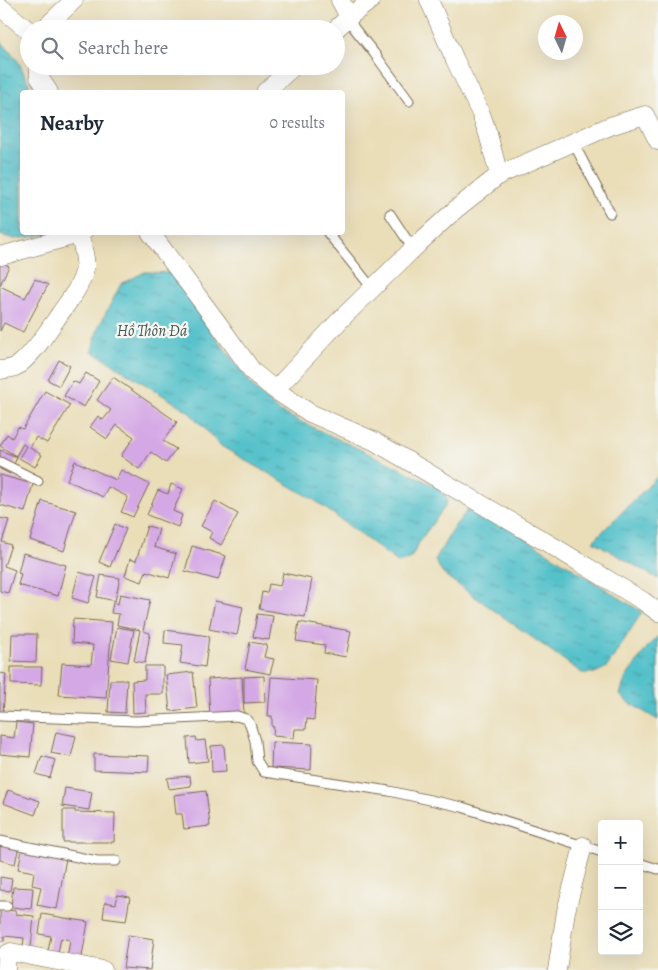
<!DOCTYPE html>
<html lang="en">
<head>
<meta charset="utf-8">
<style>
	:root { --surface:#fff; --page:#f2f2f3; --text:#1f2937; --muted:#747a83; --line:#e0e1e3 }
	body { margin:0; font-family:Alegreya,serif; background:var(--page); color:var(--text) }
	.controls { position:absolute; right:15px; bottom:15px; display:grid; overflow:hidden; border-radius:5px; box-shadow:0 5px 20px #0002 }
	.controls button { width:45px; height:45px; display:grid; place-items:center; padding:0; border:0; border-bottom:1px solid var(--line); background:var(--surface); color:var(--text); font:25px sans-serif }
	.compass { position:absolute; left:538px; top:15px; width:45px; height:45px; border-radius:50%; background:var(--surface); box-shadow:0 5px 20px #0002; rotate:355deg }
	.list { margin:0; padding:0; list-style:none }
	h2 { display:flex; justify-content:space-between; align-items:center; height:65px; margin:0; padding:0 20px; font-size:21px }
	h2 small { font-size:16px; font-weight:400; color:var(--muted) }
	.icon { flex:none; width:28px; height:28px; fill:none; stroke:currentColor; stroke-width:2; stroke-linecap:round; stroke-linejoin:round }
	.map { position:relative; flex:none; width:658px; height:970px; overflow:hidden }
	.search { position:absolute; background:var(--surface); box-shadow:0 5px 20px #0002; left:20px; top:20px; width:325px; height:55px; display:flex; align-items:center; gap:12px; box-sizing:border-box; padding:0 18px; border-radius:28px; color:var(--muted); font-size:19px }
	.panel { position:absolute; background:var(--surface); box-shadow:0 5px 20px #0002; left:20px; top:90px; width:325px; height:145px; border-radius:5px }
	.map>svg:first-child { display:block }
</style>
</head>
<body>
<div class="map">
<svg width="658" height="970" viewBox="0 0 658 970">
	<defs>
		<pattern id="water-ripples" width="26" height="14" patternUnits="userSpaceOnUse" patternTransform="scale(1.25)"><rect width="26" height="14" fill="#54c1ca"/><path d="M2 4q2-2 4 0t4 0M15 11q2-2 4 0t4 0" fill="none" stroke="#479da3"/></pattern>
	</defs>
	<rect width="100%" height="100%" fill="#f6f6f2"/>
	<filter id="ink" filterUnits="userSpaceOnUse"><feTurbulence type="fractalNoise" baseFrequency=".02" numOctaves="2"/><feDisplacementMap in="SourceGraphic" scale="10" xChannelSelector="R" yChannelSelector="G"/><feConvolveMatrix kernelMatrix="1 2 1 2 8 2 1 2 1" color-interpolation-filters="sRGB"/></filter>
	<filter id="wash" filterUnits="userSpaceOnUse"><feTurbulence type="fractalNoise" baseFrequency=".0096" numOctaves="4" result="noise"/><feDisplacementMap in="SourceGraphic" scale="20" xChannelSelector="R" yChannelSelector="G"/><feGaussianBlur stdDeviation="1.12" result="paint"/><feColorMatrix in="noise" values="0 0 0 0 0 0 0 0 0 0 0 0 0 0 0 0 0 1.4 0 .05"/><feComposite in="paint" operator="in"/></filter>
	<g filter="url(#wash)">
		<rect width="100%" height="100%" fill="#eadeb9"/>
		<!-- water -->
		<path fill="url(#water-ripples)" stroke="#487674" d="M0 40 18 61 33 92H22V232L54 233 51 234 15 239 0 235Z
			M145 272 171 273 214 335 256 390 278 411 387 462 439 488 448 500 444 508 421 539 411 558 399 563 313 499 221 446 188 411 92 351 98 328 121 284Z
			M658 476V579L593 541Z
			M472 505 642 612 607 667 595 673H582L443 574 435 560 454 527Z
			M658 636V720L626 701 620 695 625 679 649 645Z"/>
		<g id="blocks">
			<!-- building -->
			<path fill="#d4a8e5" d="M0 262 9 266 0 285Z
				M35 279 48 285 23 332 4 323 0 331V286L25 298Z
				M59 360 70 366 59 386 48 380Z
				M86 373 99 381 84 407 64 396 73 381 79 384Z
				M113 377 177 422 163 441 176 449 166 463 151 452 139 469 121 456 134 437 117 425 107 439 90 427 98 416 103 420 111 410 97 400Z
				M45 391 70 405 47 443 36 437 30 448 42 455 35 467 19 458 26 446 23 444 16 456 0 446 7 434 12 438 18 427 23 429Z
				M0 450 17 457 10 474 0 469Z
				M75 461 116 480 121 470 149 484 133 517 121 512 128 497 108 487 103 497 67 480Z
				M0 475 33 484 25 512 0 505Z
				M171 484 183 489 173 511 182 515 178 527 147 515 158 490 168 494Z
				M42 501 76 511 64 551 30 540Z
				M215 501 238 514 221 545 209 538 212 532 201 526Z
				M0 518 9 520 2 542 11 545 4 566 15 570 8 593 0 591Z
				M115 524 126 529 110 567 99 562Z
				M147 526 159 529 154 547 176 554 169 578 146 571 142 582 125 576 130 559 136 561Z
				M192 546 226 556 218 580 185 571Z
				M23 553 66 565 58 596 18 585 21 574 18 573Z
				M79 572 96 577 88 603 72 598Z
				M283 573 312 579 305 617 259 609 262 592 267 593 269 584 280 586Z
				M101 575 120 578 115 601 97 597Z
				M120 594 150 600 143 631 150 633 145 663 134 661 140 630 117 625 119 614 111 613 113 603 118 604Z
				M215 601 243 607 237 635 209 629Z
				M257 614 273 616 269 640 253 637Z
				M73 619 112 622 106 698 59 695 62 663 91 665 93 645 72 643Z
				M299 622 351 631 346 657 324 653 325 645 296 641Z
				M117 627 134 630 128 662 111 659Z
				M165 630 209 636 205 667 180 663 183 645 164 643Z
				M12 634H37L36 662 11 661Z
				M250 642 267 645 264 657 274 659 270 674 245 669Z
				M145 666H163V694H145L146 712 133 713 132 681 145 680Z
				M11 667H42L41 685 11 684Z
				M193 672 197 708 170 711 166 675Z
				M0 673 6 674 3 714 0 713Z
				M264 676 265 702 244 703V677Z
				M242 677 244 714 210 716 208 679Z
				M271 677 317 680 314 720 307 719 306 729H295L294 738 273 736 274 727H272V716H268Z
				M110 680H127L125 713 108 712Z
				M16 722 33 724 30 757 0 754V736L14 738Z
				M56 732 76 736 71 757 51 753Z
				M196 737 197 741 205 740 208 761 189 763 187 738Z
				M272 742 312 744 311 770 271 768Z
				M224 745 226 771 212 772 211 746Z
				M94 754 149 756 148 772 94 770Z
				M42 756 55 760 50 778 36 774Z
				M190 776 191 786 169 789 167 778Z
				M65 788 92 792 89 810 62 806Z
				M8 790 40 801 35 815 3 803Z
				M206 791 210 826 184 829 182 814H176L174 795Z
				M63 810H75V812L115 813 114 842H63Z
				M0 842 19 846 15 864 0 860Z
				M22 850 66 858 57 909 37 905 41 887 32 885 34 872 18 869Z
				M0 877 12 879 10 891 0 890Z
				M13 887 33 888 31 909 11 907Z
				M117 895 130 897 126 921 103 918 105 902 116 904Z
				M0 909 16 911V914L34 916 31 948 23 947 24 938 4 936V941H0Z
				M42 914 88 922 81 962 67 959 70 940 61 938 57 958 47 956 51 936 39 934Z
				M128 935 154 939 150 970 123 968Z"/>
		</g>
	</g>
	<g filter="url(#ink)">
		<use href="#blocks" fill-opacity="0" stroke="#786954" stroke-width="1"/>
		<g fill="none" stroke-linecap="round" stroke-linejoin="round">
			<defs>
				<path id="service" d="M349 17 354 28 374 53 409 101
					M573 142 610 213
					M390 214 413 249
					M327 232 372 288
					M0 462 38 481
					M0 716 137 721 237 716 246 719 250 724 255 741 257 761 264 772 389 791 462 807 602 852
					M0 841 97 861H116
					M639 863 658 869
					M0 906H7"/>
				<path id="minor" d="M340 0 349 17
					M429 0 455 60 481 114 488 134 499 175
					M0 7 29 31
					M44 29 74 0
					M336 29 349 17 371 0
					M39 66V77L49 92
					M265 92 294 66
					M150 232 217 322 253 372 275 390 310 413 374 441 556 548 643 601 658 612
					M0 255 1 256 79 234 83 232
					M0 370C8 369 15 369 21 363 36 350 48 331 59 315 68 302 80 288 84 272 88 261 82 246 79 234
					M275 390 341 319 418 244 456 209 499 175 610 126 645 115 658 141
					M6 970 7 954 11 952 103 970
					M557 970 566 911 583 846"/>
			</defs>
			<!-- service casing -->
			<use href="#service" stroke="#786954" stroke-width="11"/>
			<!-- minor casing -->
			<use href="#minor" stroke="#786954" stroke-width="19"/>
			<!-- service -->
			<use href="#service" stroke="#fff" stroke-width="9"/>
			<!-- minor -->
			<use href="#minor" stroke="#fff" stroke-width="18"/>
		</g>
	</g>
	<g text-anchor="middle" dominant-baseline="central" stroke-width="4.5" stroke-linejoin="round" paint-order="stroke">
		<!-- water labels -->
		<g font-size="16" font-style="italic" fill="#425752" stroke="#f6f6f2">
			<text x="152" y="331">Hồ Thôn Đá</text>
		</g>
	</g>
</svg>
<div class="controls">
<button>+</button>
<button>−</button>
<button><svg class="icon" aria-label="layers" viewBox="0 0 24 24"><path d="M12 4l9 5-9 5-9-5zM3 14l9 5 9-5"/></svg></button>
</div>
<svg class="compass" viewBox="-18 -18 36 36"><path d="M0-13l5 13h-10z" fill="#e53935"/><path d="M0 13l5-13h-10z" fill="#747a83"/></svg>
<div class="search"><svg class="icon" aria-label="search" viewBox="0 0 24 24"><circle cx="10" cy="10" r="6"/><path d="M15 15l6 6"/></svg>Search here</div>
<section class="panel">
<h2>Nearby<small>0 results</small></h2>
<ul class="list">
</ul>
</section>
</div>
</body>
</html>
